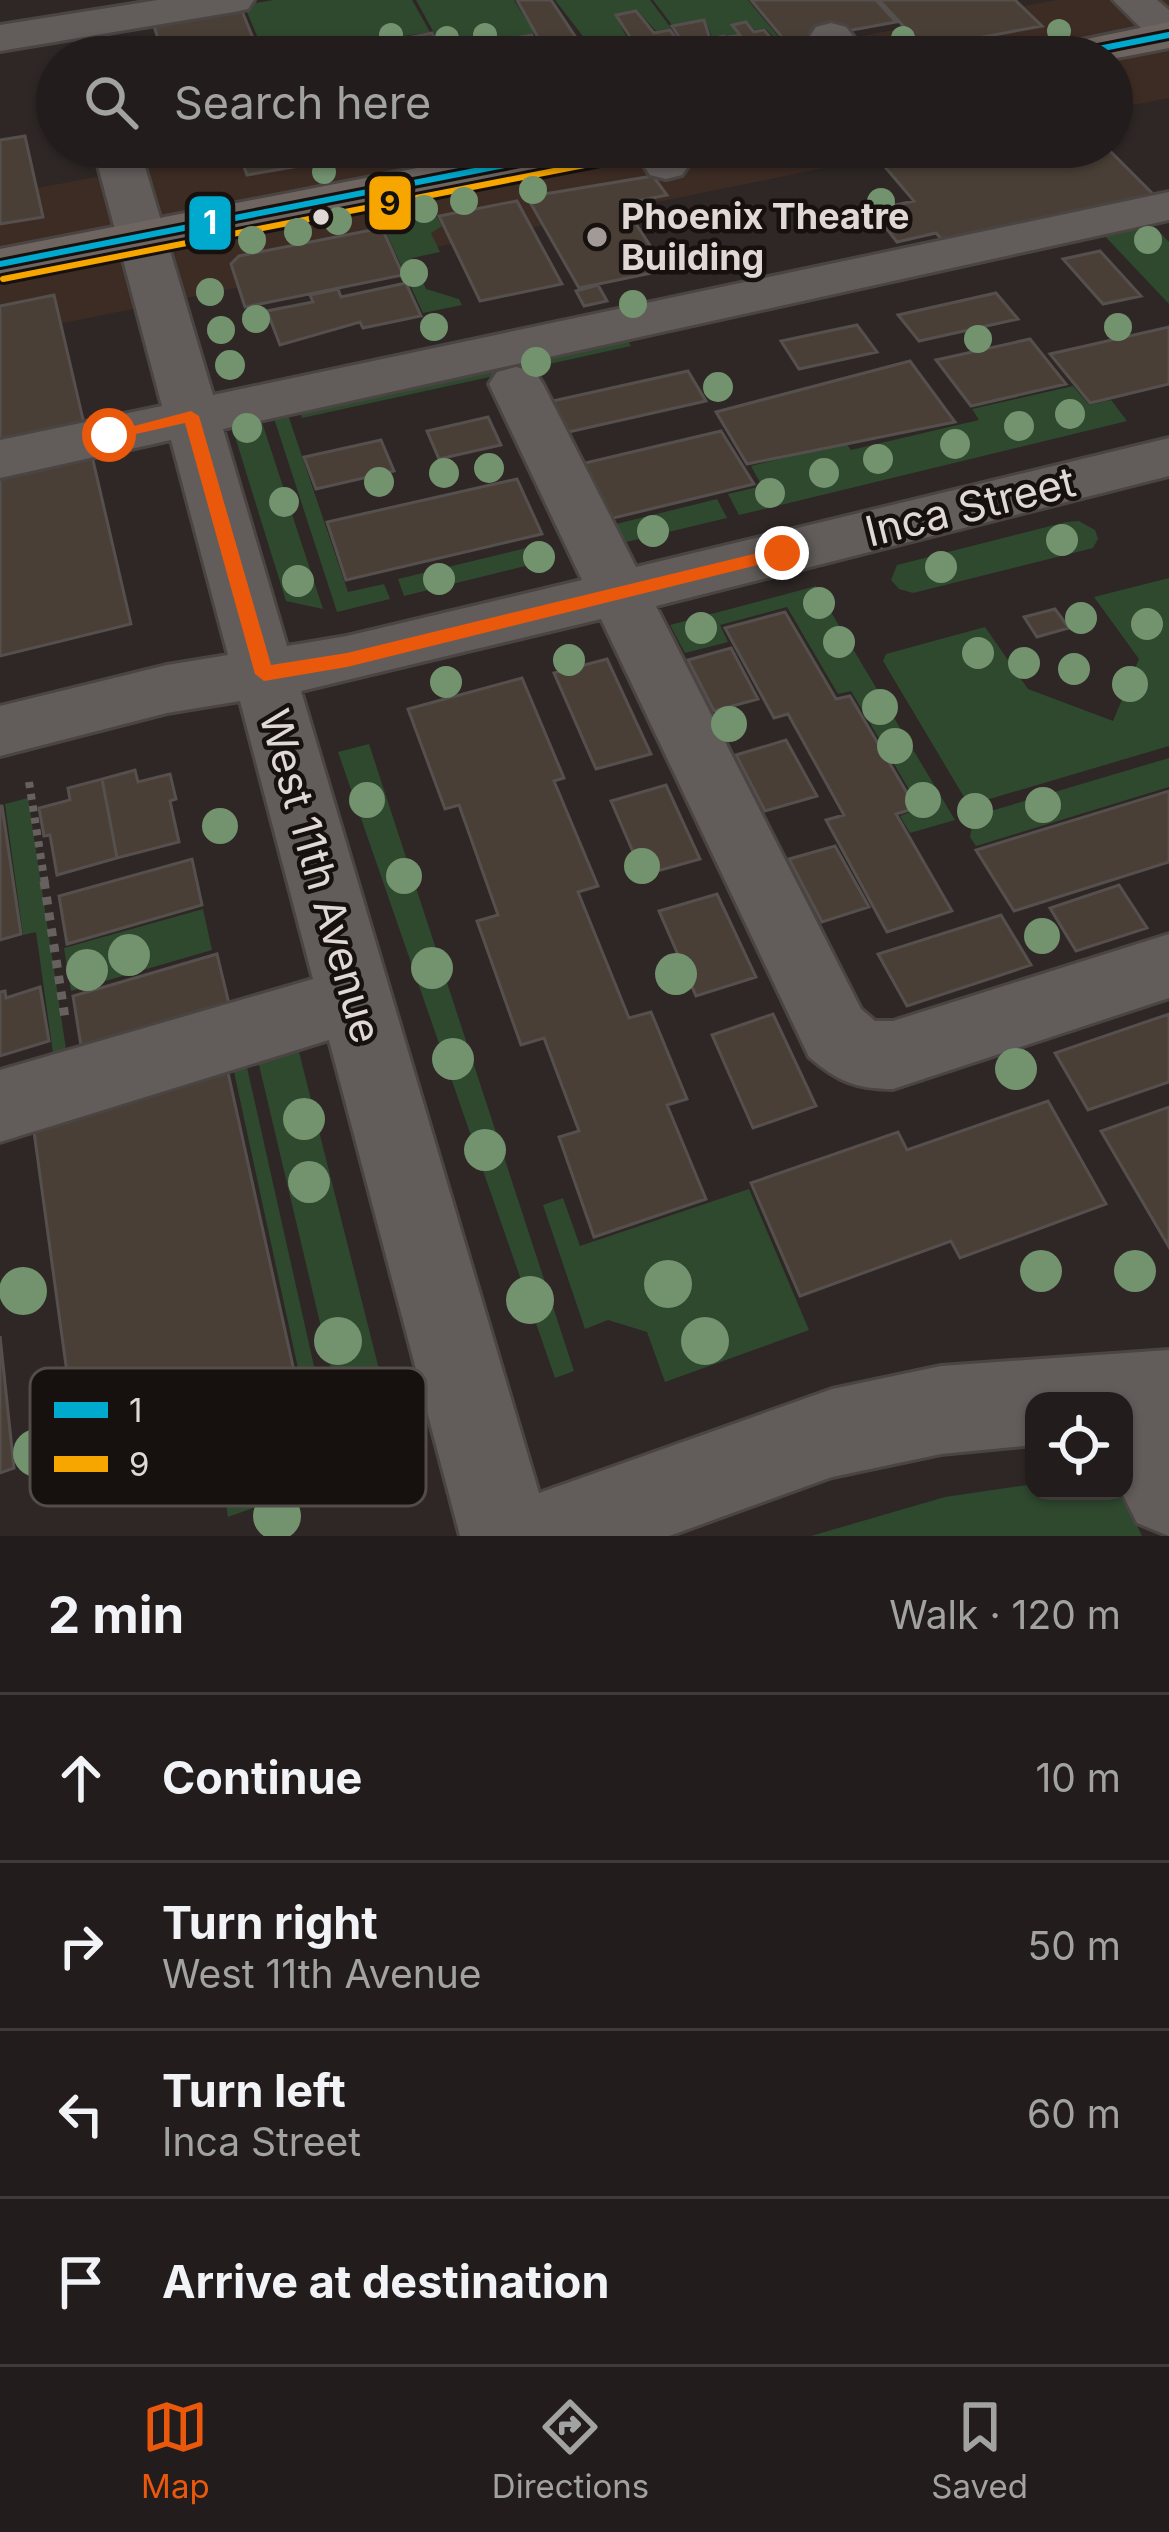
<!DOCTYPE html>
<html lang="en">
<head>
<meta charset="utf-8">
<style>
	:root { --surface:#221d1c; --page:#2a2625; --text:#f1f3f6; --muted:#a2a2a3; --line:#3f3b3b; --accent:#ea580c }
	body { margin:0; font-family:Inter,sans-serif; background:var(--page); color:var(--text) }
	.controls { position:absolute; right:36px; bottom:36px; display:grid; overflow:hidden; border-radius:24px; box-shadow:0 3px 9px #0004 }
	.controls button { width:108px; height:108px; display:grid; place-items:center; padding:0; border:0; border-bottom:3px solid var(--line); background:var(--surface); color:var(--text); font:60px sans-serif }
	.stop { position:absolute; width:36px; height:36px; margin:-27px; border:9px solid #ea580c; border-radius:50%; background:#fff }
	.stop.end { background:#ea580c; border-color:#fff; box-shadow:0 3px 12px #0008 }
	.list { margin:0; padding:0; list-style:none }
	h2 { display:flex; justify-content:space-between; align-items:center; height:156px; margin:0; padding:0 48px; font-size:51px }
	h2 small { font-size:39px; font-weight:400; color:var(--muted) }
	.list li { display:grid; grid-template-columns:78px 1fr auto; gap:36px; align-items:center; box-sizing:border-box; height:168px; padding:0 48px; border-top:3px solid var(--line) }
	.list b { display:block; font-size:45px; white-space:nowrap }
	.list p { margin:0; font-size:39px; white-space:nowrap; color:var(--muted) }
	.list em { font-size:39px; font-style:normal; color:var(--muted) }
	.icon { flex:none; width:66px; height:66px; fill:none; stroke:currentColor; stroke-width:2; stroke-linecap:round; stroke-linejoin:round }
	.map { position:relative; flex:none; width:1169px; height:1536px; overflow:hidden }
	.search { position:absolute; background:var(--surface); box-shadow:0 3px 9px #0004; left:36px; right:36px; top:36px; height:132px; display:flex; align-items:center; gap:30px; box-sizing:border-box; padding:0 42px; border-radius:66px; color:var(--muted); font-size:45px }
	.sheet { height:828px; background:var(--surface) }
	nav { display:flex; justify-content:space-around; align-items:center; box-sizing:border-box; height:168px; border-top:3px solid var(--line); background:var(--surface); font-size:33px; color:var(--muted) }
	nav a { display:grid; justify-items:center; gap:6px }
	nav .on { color:var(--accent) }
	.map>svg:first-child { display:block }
</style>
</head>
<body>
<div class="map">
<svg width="1169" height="1536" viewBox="0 0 1169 1536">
	<rect width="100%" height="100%" fill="#2e2725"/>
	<!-- built -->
	<path fill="#3d2c24" d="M1056 0H1169V98L1112 109V57H747Z
		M258 147H927L0 336V195Z"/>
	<!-- green -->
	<path fill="#2f492f" d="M274 0H412L430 32 399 37 409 57H377L373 49 324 57H266L244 5Z
		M416 0H514L535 33 488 41 497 57H458L449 42 438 40Z
		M555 0H650L671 28 656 31 637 10 615 14 628 40 596 46 599 57Z
		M653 0H748L783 42H778L765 28 755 30 747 21 730 24 738 34 712 37 705 19 672 25Z
		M437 217 442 226 431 233 440 252 412 258 426 289 459 299 462 305 423 313 384 228Z
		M1149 221 1169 242V304L1101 232Z
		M626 337 631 346 302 418 298 408Z
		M1073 386 1089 405 1111 400 1127 421 739 515 728 494 762 486 751 466 846 443 851 450 979 420 972 409Z
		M285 406 348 592 384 584 390 599 337 612 271 409Z
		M257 407 323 609 286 601 228 414Z
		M717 499 727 518 618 544 608 526Z
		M1066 522 1079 521 1095 530 1098 539 1093 548 913 593 899 589 891 580 897 565Z
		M547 543 554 559 404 596 398 579Z
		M1169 578V746L976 803 967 802 883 661 886 654 985 627 1028 689 1113 721 1139 659 1094 597Z
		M816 586V587L955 820 910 833 900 816 920 808 851 691 838 694 787 607 720 625 728 642 685 653 670 625Z
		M369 744 574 1371 555 1378 338 752Z
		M1169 758V787L976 846 970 837 974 816Z
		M28 798 67 1056 54 1060 36 932 23 935 5 804Z
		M203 909 212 950 71 991 64 948Z
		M295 1036 387 1401 385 1452 351 1454 255 1048Z
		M244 1054 335 1460 328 1481 228 1517 226 1504 320 1470 231 1058Z
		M749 1189 809 1330 665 1382 647 1332 608 1320 585 1329 543 1205 563 1198 580 1246Z
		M1034 1484V1491H1120L1142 1536H811L945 1497Z"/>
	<!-- building -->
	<path fill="#493f36" stroke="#55504d" stroke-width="3" d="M517 0H551L579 42 585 41 595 57H549Z
		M751 0H876L896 22 786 42Z
		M879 0H1015L1042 26 924 48Z
		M240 6 257 48 202 57H164L152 20Z
		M636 11 654 33 670 30 683 48 676 49 682 57H643L616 15Z
		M704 20 710 39 724 36 740 57H692L672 26Z
		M746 22 754 32 764 30 787 57H742L726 37 740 35 732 25Z
		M432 33 437 43H447L455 57H411L402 39Z
		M532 35 546 57H498L489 42Z
		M631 42 641 57H606L599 47Z
		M25 136 43 217 0 224V140Z
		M252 147H309L316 163 247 175 238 150Z
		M868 147H1106L1157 198 945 243 936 233 897 242 872 210 914 201Z
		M653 176 667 195 623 204 666 270 579 288 527 197Z
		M517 201 562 284 480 301 439 216Z
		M382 228 403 275 245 307 231 264 239 256Z
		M1100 251 1141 296 1103 304 1063 259Z
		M406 283 421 316 363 328 360 322 280 345 267 311 313 302 310 295 338 289 341 297Z
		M598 285 607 301 584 306 576 291Z
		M996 293 1018 319 919 341 898 315Z
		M54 295 85 428 0 446V306Z
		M857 325 877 352 799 369 781 341Z
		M1169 327V384L1090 403 1050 354Z
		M1030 339 1066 384 971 406 936 360Z
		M910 361 955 422 747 464 716 412Z
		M688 371 706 401 564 433 548 402Z
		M488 417 501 445 439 459 427 431Z
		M721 431 754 484 609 519 581 464Z
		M381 440 394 471 316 489 304 457Z
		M92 456 131 624 0 656V477Z
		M517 479 542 534 346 580 327 522Z
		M1055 609 1069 628 1037 637 1024 617Z
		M785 612 836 699 850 696 916 808 896 814 952 911 887 932 826 820 844 815 788 714 774 718 725 628Z
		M731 648 758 699 714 711 688 660Z
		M607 659 651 754 596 769 554 673Z
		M522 678 564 778 554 781 598 886 578 892 629 1018 651 1012 687 1099 667 1105 706 1199 594 1237 559 1137 579 1131 544 1038 521 1045 477 921 498 915 459 805 445 809 408 709Z
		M786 740 817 796 765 811 736 755Z
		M135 770 138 782 170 774 176 799 170 801 179 842 117 858 102 779Z
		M102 779 117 858 57 875 50 835 44 836 39 808 70 800 68 788Z
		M666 785 700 859 643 875 611 801Z
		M1169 791V862L1014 911 976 850Z
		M2 806 21 934 0 940V806Z
		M835 846 869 907 822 922 789 859Z
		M192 859 202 905 67 944 59 896Z
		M1119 885 1147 928 1076 951 1050 908Z
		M717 894 756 977 696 996 659 911Z
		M1001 915 1031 965 907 1006 878 954Z
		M217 954 230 1008 82 1052 73 996Z
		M40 987 49 1041 0 1056V992L5 991 6 998Z
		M773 1014 816 1106 753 1128 712 1035Z
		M1169 1014V1082L1088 1110 1055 1053Z
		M225 1059 294 1371 77 1446 32 1117Z
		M1048 1101 1106 1204 960 1258 951 1241 800 1296 751 1183 898 1132 907 1150Z
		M1169 1107V1247L1101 1131Z
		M0 1336 14 1468 0 1473Z"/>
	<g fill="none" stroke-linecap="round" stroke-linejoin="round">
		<defs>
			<path id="minor" d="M158 0H254L248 9 234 12 0 51V25Z
				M1113 0H1157L1169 10V45L1154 41Z
				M831 23 846 27 870 57H826L810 36 816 27Z
				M93 147H139L213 395 1169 192V220L223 429 287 646 347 636 582 580 489 384 497 372 516 367 535 372 543 384 636 567 1169 438V476L656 606 861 1009 875 1021H893L1169 934V998L893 1089C856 1089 837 1081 809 1057L601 619 301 691 539 1493 832 1389 941 1366 1169 1350V1536L1137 1523 1121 1491 1124 1401H1034V1445L941 1454 832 1477 669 1536H460L329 1040 0 1142V1070L313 979 240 701 167 713 0 756V706L167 665 228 655 171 440 0 478V440L162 406Z
				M631 147H677L689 165 682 175 666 179 650 175Z"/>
			<path id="major" d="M1169 22V48L1112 59 1037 57 1043 48Z
				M526 147H620L613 157 597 161 0 279V249Z"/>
		</defs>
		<!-- minor casing -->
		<use href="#minor" stroke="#4a4542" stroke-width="6"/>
		<!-- major casing -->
		<use href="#major" stroke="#4a4542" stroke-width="6"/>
		<!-- path-far1 -->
		<path stroke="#66615f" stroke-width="8" stroke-dasharray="6 6" stroke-linecap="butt" d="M29 782 45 884"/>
		<!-- path -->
		<path stroke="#66615f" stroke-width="9" stroke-dasharray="8 8" stroke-linecap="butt" d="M44 881 65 1018"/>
		<!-- minor -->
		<use href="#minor" fill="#625d5b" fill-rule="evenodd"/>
		<!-- major -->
		<use href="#major" fill="#6e6561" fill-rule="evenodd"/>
		<defs>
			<path id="bus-1" d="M1058 57 1169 35
				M0 264 597 147"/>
			<path id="bus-2" d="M3 279 600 162"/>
		</defs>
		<!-- bus-1 casing -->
		<use href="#bus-1" stroke="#16110e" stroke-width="12"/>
		<!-- bus-2 casing -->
		<use href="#bus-2" stroke="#16110e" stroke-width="12"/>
		<!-- bus-1 -->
		<use href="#bus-1" stroke="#00a9ce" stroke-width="6"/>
		<!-- bus-2 -->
		<use href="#bus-2" stroke="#f7a600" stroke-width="6"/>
	</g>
	<!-- trees -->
	<g fill="#73936f">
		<circle cx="1059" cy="31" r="12"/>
		<circle cx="391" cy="35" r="12"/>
		<circle cx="485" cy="35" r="12"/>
		<circle cx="447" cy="38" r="12"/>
		<circle cx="903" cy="38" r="12"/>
		<circle cx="324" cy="172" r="12"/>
		<circle cx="533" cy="190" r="14"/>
		<circle cx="464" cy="201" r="14"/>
		<circle cx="881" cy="202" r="14"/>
		<circle cx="424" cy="209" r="14"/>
		<circle cx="338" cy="221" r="14"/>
		<circle cx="298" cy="232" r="14"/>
		<circle cx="252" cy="240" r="14"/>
		<circle cx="1148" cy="240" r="14"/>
		<circle cx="414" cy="273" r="14"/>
		<circle cx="210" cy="292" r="14"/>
		<circle cx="633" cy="304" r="14"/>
		<circle cx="256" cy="319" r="14"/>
		<circle cx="434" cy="327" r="14"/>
		<circle cx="1118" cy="327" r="14"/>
		<circle cx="221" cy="330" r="14"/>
		<circle cx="978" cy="339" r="14"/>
		<circle cx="536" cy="362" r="15"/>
		<circle cx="230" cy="365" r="15"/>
		<circle cx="718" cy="387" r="15"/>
		<circle cx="1070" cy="414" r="15"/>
		<circle cx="1019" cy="426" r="15"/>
		<circle cx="247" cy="428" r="15"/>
		<circle cx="955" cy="444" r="15"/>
		<circle cx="878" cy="459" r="15"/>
		<circle cx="489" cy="468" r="15"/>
		<circle cx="444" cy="473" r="15"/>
		<circle cx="824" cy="473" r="15"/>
		<circle cx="379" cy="482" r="15"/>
		<circle cx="770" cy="493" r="15"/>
		<circle cx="284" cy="502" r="15"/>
		<circle cx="653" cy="531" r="16"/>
		<circle cx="1062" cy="540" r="16"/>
		<circle cx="539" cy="557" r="16"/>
		<circle cx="941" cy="567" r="16"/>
		<circle cx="439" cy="579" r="16"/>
		<circle cx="298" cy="581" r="16"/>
		<circle cx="819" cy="603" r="16"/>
		<circle cx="1081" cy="618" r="16"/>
		<circle cx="1147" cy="624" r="16"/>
		<circle cx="701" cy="628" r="16"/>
		<circle cx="839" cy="642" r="16"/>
		<circle cx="978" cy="653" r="16"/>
		<circle cx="569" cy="660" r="16"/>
		<circle cx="1024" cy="663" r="16"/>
		<circle cx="1074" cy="669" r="16"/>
		<circle cx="446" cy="682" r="16"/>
		<circle cx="1130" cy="684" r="18"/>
		<circle cx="880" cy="707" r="18"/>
		<circle cx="729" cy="724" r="18"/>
		<circle cx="895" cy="746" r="18"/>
		<circle cx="367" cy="800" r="18"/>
		<circle cx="923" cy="800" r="18"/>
		<circle cx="1043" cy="805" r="18"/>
		<circle cx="975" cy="811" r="18"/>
		<circle cx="220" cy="826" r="18"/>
		<circle cx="642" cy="866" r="18"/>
		<circle cx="404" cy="876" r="18"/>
		<circle cx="1042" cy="936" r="18"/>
		<circle cx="129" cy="955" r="21"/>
		<circle cx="432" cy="968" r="21"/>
		<circle cx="87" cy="970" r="21"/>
		<circle cx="676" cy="974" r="21"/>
		<circle cx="453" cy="1059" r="21"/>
		<circle cx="1016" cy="1069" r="21"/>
		<circle cx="304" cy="1119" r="21"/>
		<circle cx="485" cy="1150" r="21"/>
		<circle cx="309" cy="1182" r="21"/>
		<circle cx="1041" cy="1271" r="21"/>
		<circle cx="1135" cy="1271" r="21"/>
		<circle cx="668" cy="1284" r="24"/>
		<circle cx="23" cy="1291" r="24"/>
		<circle cx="530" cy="1300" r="24"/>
		<circle cx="338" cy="1341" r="24"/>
		<circle cx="705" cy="1341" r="24"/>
		<circle cx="37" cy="1453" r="24"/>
		<circle cx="277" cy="1516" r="24"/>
	</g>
	<!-- route -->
	<path fill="#ea580c" d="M191 411 199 416 271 665 347 653 782 547 791 553 782 559 347 667 264 681 255 674 185 423 109 440 100 435Z"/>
	<!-- markers -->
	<circle fill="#e0d8d4" stroke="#16110e" stroke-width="4.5" cx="321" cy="217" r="10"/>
	<circle fill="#a29a97" stroke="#16110e" stroke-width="4.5" cx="597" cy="237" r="12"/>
	<g text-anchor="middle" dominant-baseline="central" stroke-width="9" stroke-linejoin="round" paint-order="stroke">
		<!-- far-poi labels -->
		<g font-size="36" font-weight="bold" fill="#e0d8d4" stroke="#16110e" text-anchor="start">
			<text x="621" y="216">Phoenix Theatre<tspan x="621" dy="41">Building</tspan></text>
		</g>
		<!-- street labels -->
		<g font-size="42" fill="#e0d8d4" stroke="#16110e">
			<text transform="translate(970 506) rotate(-14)">Inca Street</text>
			<text transform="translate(321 876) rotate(74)">West 11th Avenue</text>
		</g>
	</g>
	<!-- legend -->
	<rect x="30" y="1368" width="396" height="138" rx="18" fill="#16110e" stroke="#534d49" stroke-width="3"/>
	<rect x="54" y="1402" width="54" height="16" fill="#00a9ce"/>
	<rect x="54" y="1456" width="54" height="16" fill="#f7a600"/>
	<g font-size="33" fill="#e0d8d4">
		<text x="129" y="1422">1</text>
		<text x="129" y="1476">9</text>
	</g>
	<g stroke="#16110e" stroke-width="4.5">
		<rect x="367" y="174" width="46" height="58" rx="12" fill="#f7a600"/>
		<rect x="187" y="194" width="46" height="58" rx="12" fill="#00a9ce"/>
	</g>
	<g font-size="33" text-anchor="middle" font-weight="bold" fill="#fff">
		<text x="210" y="234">1</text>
	</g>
	<g font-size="33" text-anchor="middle" font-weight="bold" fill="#111">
		<text x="390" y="215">9</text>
	</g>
</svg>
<div class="controls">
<button><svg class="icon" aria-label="locate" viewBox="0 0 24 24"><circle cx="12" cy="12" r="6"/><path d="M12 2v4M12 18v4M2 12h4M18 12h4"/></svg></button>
</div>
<div class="stop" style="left:109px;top:435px"></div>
<div class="stop end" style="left:782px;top:553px"></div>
<div class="search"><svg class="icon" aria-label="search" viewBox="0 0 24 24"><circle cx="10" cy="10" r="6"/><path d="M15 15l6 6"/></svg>Search here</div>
</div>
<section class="sheet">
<h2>2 min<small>Walk · 120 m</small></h2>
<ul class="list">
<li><svg class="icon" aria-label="ahead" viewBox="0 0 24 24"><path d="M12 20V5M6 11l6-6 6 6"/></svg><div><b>Continue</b></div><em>10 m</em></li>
<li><svg class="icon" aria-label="right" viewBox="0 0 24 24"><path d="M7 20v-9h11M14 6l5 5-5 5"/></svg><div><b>Turn right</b><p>West 11th Avenue</p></div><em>50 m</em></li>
<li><svg class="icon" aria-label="left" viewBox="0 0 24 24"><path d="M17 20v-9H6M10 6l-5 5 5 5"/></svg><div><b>Turn left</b><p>Inca Street</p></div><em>60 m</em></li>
<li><svg class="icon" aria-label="arrive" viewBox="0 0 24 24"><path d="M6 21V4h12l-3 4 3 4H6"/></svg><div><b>Arrive at destination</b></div></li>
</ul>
</section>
<nav>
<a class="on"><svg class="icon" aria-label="map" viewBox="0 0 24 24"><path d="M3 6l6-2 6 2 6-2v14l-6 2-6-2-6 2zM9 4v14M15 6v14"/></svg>Map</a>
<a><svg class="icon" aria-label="directions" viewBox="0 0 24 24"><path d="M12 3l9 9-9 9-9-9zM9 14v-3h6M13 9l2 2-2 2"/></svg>Directions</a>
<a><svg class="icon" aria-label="saved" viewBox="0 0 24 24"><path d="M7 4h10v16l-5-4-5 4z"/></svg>Saved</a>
</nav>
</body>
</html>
